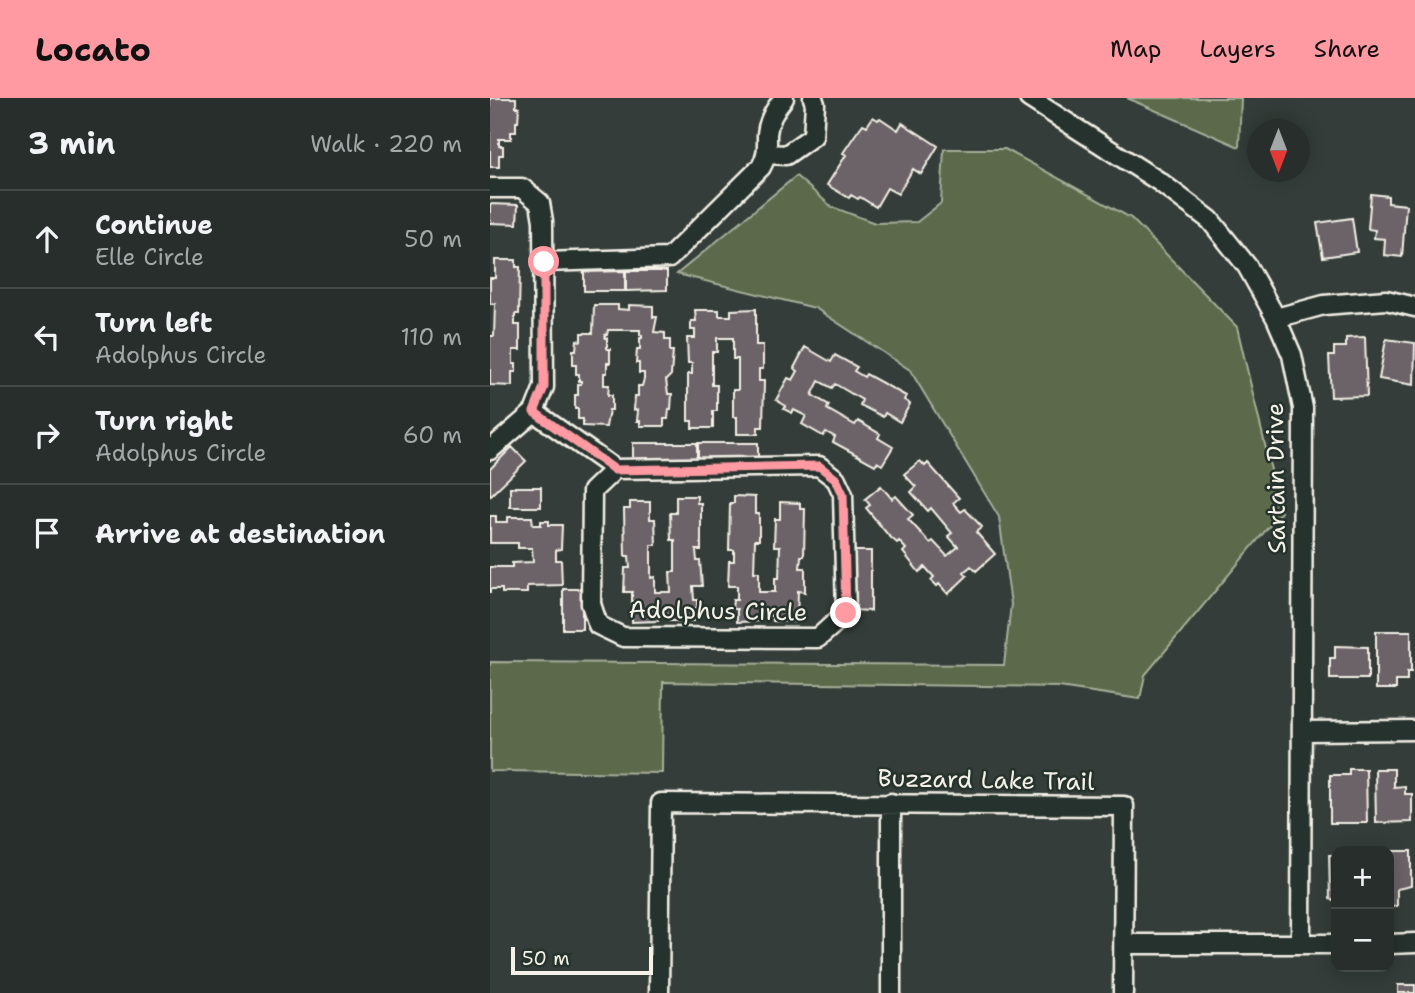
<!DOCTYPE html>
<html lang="en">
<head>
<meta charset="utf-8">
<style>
	:root { --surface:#272e2b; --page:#2f3633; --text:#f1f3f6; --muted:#a4a8a9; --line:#434a47; --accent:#ff9aa2 }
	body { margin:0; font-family:"Shantell Sans",sans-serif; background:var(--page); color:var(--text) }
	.controls { position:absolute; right:21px; bottom:21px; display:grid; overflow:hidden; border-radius:14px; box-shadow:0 4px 18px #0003 }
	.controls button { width:63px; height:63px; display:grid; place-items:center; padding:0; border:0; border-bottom:2px solid var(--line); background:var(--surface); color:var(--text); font:35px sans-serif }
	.compass { position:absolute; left:757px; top:21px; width:63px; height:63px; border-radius:50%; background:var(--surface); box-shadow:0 4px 18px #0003; rotate:180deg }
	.scale { position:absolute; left:21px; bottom:18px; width:142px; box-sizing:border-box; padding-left:7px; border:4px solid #f4f1e8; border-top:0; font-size:19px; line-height:24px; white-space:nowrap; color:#f4f1e8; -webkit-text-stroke:5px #26332d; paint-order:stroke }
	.stop { position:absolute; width:21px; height:21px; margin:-16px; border:5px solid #ff9aa2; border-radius:50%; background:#fff }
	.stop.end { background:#ff9aa2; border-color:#fff; box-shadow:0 2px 7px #0008 }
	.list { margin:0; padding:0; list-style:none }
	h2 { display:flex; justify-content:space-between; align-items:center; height:91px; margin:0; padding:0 28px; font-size:30px }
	h2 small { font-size:23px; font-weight:400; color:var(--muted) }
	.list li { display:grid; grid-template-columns:46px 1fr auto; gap:21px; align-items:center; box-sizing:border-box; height:98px; padding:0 28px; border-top:2px solid var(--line) }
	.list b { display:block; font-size:26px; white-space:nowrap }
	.list p { margin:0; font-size:23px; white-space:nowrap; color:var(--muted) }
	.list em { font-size:23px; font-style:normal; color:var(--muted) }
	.icon { flex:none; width:38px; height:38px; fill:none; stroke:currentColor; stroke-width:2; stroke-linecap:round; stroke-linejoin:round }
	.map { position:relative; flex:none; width:925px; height:895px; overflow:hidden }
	header { display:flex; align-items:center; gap:42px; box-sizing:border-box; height:98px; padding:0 35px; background:var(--accent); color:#111 }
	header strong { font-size:33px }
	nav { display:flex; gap:38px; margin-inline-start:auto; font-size:24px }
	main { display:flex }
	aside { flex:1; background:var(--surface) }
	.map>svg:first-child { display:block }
</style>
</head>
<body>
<header>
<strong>Locato</strong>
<nav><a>Map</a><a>Layers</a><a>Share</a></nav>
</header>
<main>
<aside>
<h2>3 min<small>Walk · 220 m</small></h2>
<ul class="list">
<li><svg class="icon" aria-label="ahead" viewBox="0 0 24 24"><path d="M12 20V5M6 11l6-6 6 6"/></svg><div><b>Continue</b><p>Elle Circle</p></div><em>50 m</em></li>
<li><svg class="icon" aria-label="left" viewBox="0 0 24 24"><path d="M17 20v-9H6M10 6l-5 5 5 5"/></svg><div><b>Turn left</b><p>Adolphus Circle</p></div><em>110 m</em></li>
<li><svg class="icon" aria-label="right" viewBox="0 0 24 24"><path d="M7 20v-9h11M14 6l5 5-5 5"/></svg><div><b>Turn right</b><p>Adolphus Circle</p></div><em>60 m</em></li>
<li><svg class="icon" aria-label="arrive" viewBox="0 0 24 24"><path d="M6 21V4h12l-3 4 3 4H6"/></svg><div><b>Arrive at destination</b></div></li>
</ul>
</aside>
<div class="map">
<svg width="925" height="895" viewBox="0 0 925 895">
	<rect width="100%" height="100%" fill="#343d39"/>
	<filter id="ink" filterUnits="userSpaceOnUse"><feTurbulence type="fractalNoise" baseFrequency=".0143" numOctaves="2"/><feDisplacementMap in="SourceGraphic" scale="14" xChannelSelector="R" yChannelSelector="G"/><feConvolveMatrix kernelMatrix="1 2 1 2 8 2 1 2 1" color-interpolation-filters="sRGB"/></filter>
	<g filter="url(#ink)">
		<!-- green -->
		<path fill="#5c6a4c" stroke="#a8ae9a" stroke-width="2" d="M637 0H751L749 49Z
			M454 51H515L641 120 747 229 791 414 655 577 650 601 569 589 173 584 172 675 0 673V564L514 567 521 506 509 419 420 272 325 210 187 176 306 78 342 109 385 125 427 124 451 105Z"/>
		<!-- building -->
		<path fill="#6c6369" stroke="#f4f1e8" stroke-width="2" d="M0 0H26V9H29L28 24H26V34H21V41H9V48H13V57H9V69H0Z
			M383 19 388 22 390 20 408 32 412 25 448 48 431 76 423 71 408 96 397 90 386 109 370 99 368 101 361 97 359 100 337 87 356 57 353 55 365 37 373 26 377 28Z
			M881 96 898 98V105L916 107 912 159 894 157 895 141 884 140 885 132 878 131Z
			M0 106 28 107 27 126 0 125Z
			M862 120 867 154 833 159 827 125Z
			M5 162H26V169H30L29 216H25V227H30V252H23V266H26V274H22V288L0 287V238H4L5 206H0V180H5Z
			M135 173V193H94V174Z
			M136 173H177V192L136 193Z
			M104 207H128V211L139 212V207L163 208V219H167L164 234 175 235V242H180V253H183L181 277 176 282 178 296H182L181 311H179L178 321H174V328H150V323H147L148 312H144L145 298H148V288H152L154 281V275H149V265H146L147 251H150V240H152V237H150V232H118L117 237H115V240H117V251H120V265H117V275H114V287H119L118 297H122V312H119L116 329 93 328V321H88V311H85V297H88V286H91V283H89V276H86V267H83V252H86L87 242 91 243V235H103Z
			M266 211V247H273V271H269V283H274L273 329H268V336H247V319H243V292H248V261H243V240H227V254H222V287H227V313H223V330H202V323H198V276H202V265H198L197 240H205V232H201V223H206L205 212H229V218H241V212Z
			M875 239 877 298 841 299 839 258H844V249H856V240Z
			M896 241 925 245 924 287 889 281Z
			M315 249 341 264 345 257 367 269 364 273 374 279 376 276 416 298 414 302 420 306 410 324 395 315 393 319 370 307 372 302 345 286 342 290 329 283 322 297 339 307 337 311 365 327 368 323 390 336 388 340 403 349 392 367 387 364 385 367 343 344 345 339 336 334 333 338 312 326 316 318 304 312 302 315 294 311 296 308 286 302 298 280 303 282 308 273 304 270Z
			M143 345H207V364H143Z
			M208 345H268V364H208Z
			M22 349 36 363 0 398V371Z
			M430 363 435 368 438 365 469 400 463 405 471 414 475 411 492 429 486 434 505 456 486 473 481 468 474 474 477 478 458 496 449 486 447 488 441 482 444 479 435 469 429 474 413 454 416 451 409 443 407 445 398 437 376 410 380 407 375 401 391 388 402 401 406 398 423 417 418 421 440 445 443 443 457 458 468 449 458 438 462 435 441 410 438 413 421 394 426 389 414 376Z
			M20 389H51V409H20Z
			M186 398H207V405H211V452H206L207 463H210L212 488H203L204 502H207V510H203L204 523H179V517L168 518V523L142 524V494H134L135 470H140L139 458H135L134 411H140V404H160V421H165L166 447H161V480L165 479V494H181L180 474H185V442H181L180 415H186Z
			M244 398 265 399V416H269V442H265L264 474H269V494H285V480H289L290 448H284L285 421H290V404L310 405V411H315L314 458H311L310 470H315V494L308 493 307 524 283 523V518L272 517V523L247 524V511H242L243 502H247V488H238L239 463H244V452H239L240 405H244Z
			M0 418H6V424H18V419H42L43 427H51V423H59V427H72L71 451 66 452V462H71L72 487 37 488V495H12V491H0V495V469H22V465L43 464 42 450H28V445H0Z
			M363 453H381V513L362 512Z
			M73 491H92V531H73Z
			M886 533H921V574H917V583H906V591H886Z
			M845 548 878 549V581H840V560H845Z
			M859 671H876L877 725H840V677H859Z
			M885 671H904V689L915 688V696H922V724L886 725Z
			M899 753H921V788L907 791V808H899Z
			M839 757H846V803L840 801Z
			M908 887H925V895H908Z"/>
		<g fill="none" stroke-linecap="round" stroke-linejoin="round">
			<defs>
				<path id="minor" d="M539 0 670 84 720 122 757 168 786 220 802 257 813 310 811 846
					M278 56 296 57 323 38 325 6 323 0
					M0 90H32L50 105 53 123 54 289 44 314 0 352
					M54 164 179 160 271 69C278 56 277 50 277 36 278 23 285 11 294 0
					M786 220 834 207 896 202 925 209
					M44 314 125 371 329 368 346 381 353 396 356 515 328 540 133 539 108 527 101 506 102 393 125 371
					M812 633 925 632
					M634 846H846
					M899 846 925 845
					M169 895 171 705 634 708 633 895
					M401 895V705"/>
			</defs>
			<!-- minor casing -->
			<use href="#minor" stroke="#f4f1e8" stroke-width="23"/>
			<!-- minor -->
			<use href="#minor" stroke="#26332d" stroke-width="18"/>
		</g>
	</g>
	<g fill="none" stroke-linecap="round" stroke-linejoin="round" filter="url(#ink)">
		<!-- route -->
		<path stroke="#ff9aa2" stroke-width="9" d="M54 164V289L44 314 125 372 329 368 346 381 353 396 356 515"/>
	</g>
	<g text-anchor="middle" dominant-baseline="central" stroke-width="5" stroke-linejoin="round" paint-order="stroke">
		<!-- street labels -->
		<g font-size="24" fill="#f4f1e8" stroke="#26332d">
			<text transform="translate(786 380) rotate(-91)">Sartain Drive</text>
			<text transform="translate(228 513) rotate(1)">Adolphus Circle</text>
			<text transform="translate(496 682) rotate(1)">Buzzard Lake Trail</text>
		</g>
	</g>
</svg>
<div class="controls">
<button>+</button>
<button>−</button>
</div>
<svg class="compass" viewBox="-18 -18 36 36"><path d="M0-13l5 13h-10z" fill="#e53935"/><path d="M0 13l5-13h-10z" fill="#a4a8a9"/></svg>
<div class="scale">50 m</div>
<div class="stop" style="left:54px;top:164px"></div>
<div class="stop end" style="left:356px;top:515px"></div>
</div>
</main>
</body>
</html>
